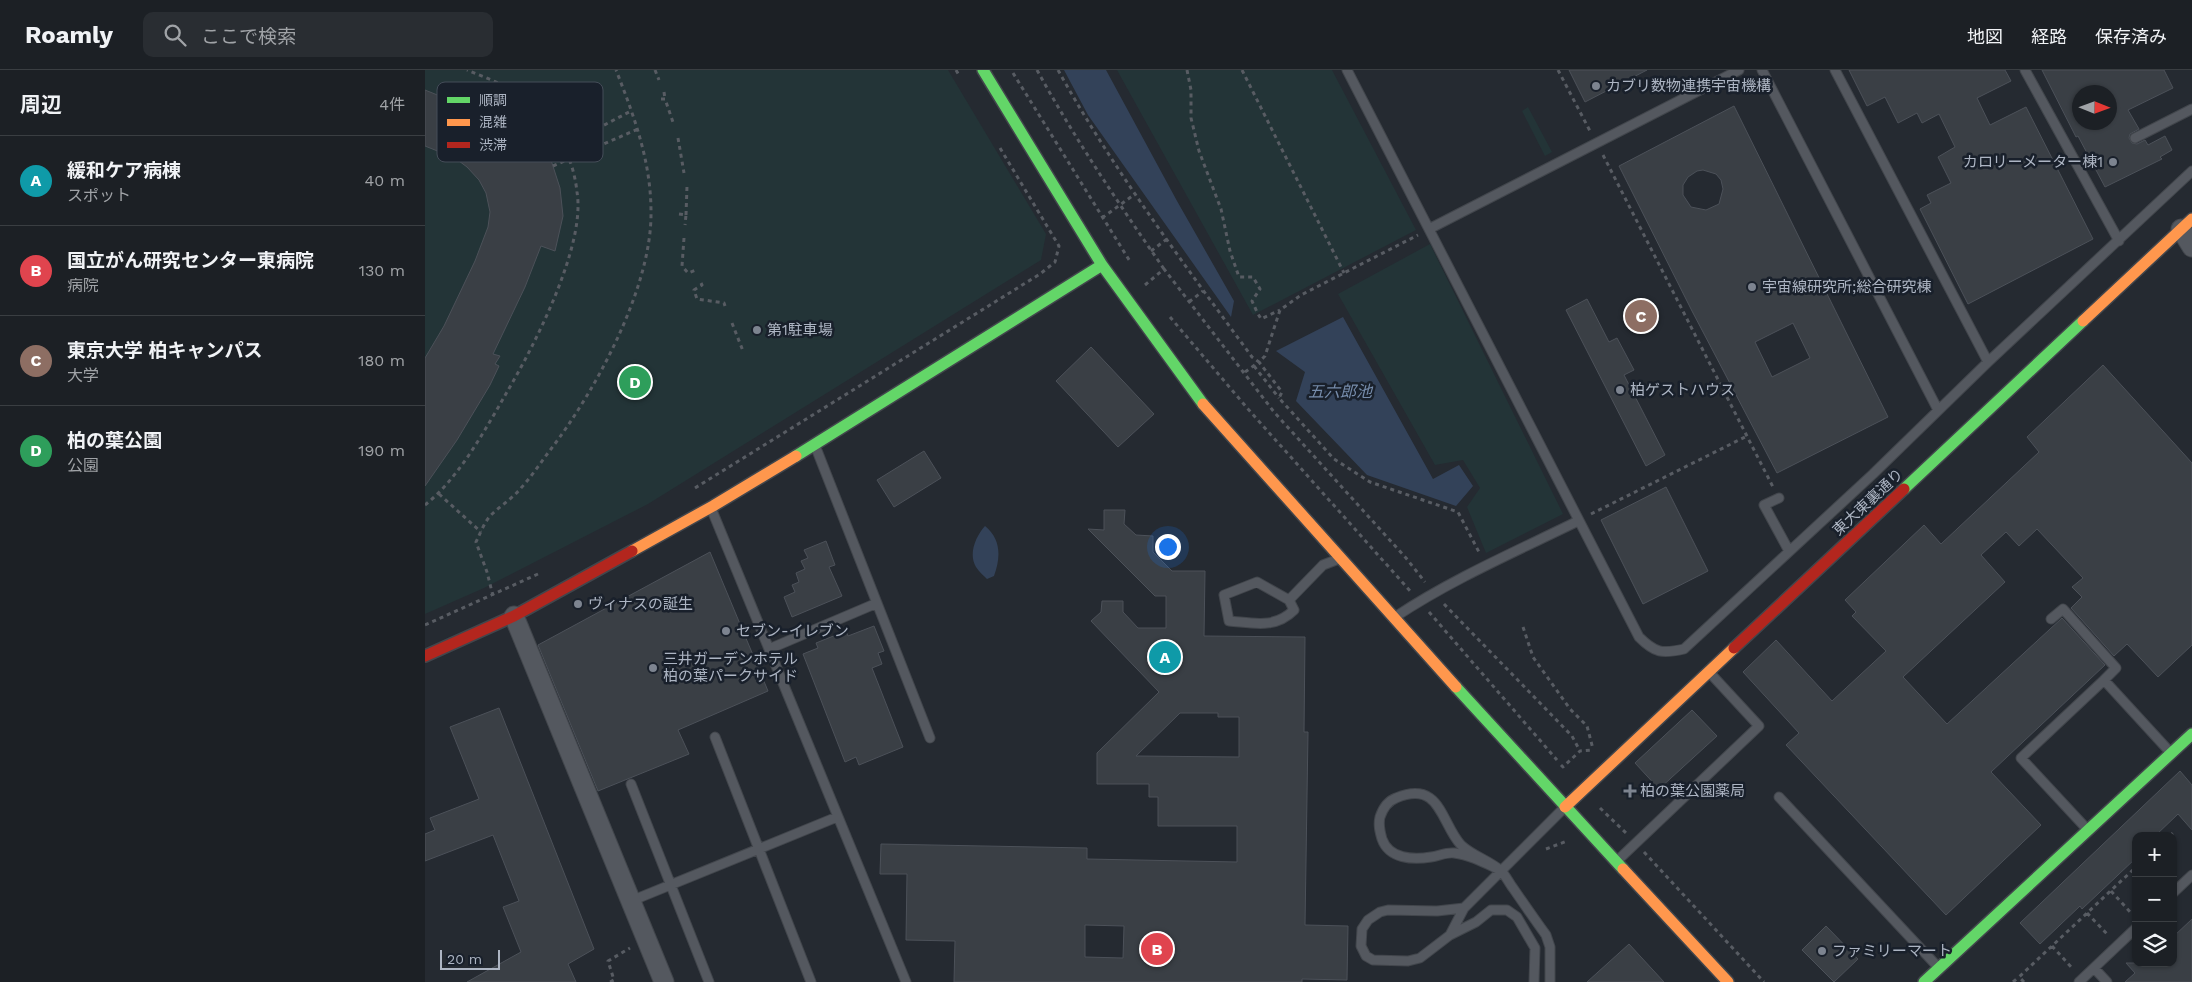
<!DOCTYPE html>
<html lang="ja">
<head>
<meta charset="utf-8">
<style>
	:root { --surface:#1c2025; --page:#292d32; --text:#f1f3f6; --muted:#a0a3a7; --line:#3a3e42; --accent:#7d8490 }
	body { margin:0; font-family:"Work Sans","Noto Sans JP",sans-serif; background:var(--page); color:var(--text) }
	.controls { position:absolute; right:15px; bottom:15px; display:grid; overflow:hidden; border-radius:10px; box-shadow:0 1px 4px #0004 }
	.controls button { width:45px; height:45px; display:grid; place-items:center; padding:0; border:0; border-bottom:1px solid var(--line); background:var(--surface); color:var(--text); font:25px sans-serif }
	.compass { position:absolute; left:1647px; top:15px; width:45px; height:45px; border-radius:50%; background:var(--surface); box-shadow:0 1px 4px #0004; rotate:91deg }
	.scale { position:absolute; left:15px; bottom:12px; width:60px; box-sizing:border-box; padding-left:5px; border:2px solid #adb5c3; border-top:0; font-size:14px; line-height:18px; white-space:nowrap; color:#adb5c3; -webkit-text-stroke:4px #19202b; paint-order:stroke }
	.you { position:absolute; left:742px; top:476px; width:18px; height:18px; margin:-12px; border:4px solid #fff; border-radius:50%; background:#1a73e8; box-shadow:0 0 0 8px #1a73e833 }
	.badge { display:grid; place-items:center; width:32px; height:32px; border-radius:50%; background:var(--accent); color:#fff; font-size:16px; font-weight:700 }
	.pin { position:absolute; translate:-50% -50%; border:2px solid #fff; box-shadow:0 1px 5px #0006 }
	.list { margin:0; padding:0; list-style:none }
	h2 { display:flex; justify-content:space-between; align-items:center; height:65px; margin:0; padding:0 20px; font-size:21px }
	h2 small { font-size:16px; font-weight:400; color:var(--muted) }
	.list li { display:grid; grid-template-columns:32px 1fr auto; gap:15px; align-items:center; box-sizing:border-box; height:90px; padding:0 20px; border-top:1px solid var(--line) }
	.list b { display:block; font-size:19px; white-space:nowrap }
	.list p { margin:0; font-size:16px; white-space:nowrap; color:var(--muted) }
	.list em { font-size:16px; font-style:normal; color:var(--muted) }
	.icon { flex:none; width:28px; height:28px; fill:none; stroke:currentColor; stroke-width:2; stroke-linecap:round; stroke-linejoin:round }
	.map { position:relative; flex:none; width:1767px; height:912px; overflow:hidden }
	header { display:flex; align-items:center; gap:30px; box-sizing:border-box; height:70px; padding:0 25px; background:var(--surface); border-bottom:1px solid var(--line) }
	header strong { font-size:24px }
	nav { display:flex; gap:28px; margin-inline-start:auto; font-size:18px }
	.search { width:350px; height:45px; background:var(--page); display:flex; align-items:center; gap:12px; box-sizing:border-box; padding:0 18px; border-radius:10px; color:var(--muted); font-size:19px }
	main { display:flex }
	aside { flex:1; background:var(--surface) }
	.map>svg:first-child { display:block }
</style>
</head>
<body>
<header>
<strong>Roamly</strong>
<div class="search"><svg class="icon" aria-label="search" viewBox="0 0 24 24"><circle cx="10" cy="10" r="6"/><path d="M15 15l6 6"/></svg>ここで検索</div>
<nav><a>地図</a><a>経路</a><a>保存済み</a></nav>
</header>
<main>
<aside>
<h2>周辺<small>4件</small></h2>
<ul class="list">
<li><span class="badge" style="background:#0f9aa8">A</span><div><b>緩和ケア病棟</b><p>スポット</p></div><em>40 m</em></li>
<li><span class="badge" style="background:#e0444e">B</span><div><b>国立がん研究センター東病院</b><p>病院</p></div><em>130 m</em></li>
<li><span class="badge" style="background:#8d6e63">C</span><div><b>東京大学 柏キャンパス</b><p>大学</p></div><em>180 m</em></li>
<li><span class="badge" style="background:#2e9e5b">D</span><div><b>柏の葉公園</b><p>公園</p></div><em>190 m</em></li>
</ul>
</aside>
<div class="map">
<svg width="1767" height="912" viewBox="0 0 1767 912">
	<rect width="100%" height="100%" fill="#252a31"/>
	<!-- green -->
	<path fill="#233437" d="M0 0H523L621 164 616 190 223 434 59 518 0 544Z
		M692 0H907L991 160 828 245Z
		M1103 37 1127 82 1120 86 1097 41Z
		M1005 174 1138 444 1061 483 1042 437 1055 418 1038 390 1010 395 913 224Z"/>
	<!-- water -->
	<path fill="#334259" d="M639 0H681L752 131 809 231 806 247 663 45Z
		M918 247 1008 409 1034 395 1048 416 1031 436 942 405 871 331 880 302 851 281Z
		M560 456C576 469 576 487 569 506L562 509C559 506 554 502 551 497 543 484 551 466 560 456Z"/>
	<!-- building -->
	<path fill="#3a3f45" stroke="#4c5159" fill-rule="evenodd" d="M1144 0H1222L1160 32Z
		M1424 0H1580L1586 11 1552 28 1565 55 1601 37 1668 169 1543 234 1495 139 1506 133 1502 125 1526 113 1513 87 1530 77 1514 44 1497 53 1492 43 1473 53 1460 27 1442 36Z
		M1617 0H1739L1748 18 1703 40 1714 59 1705 64 1704 68 1707 73 1712 74 1720 70 1723 75 1740 66 1747 80 1735 87 1737 89 1680 117 1653 66 1651 67ZM1654 22H1684V52H1654Z
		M0 20 62 45 74 30 90 42 117 71 125 87 135 118 138 146 130 181 116 176 100 217 68 284 75 286 70 294 74 296 65 315 32 370 0 416V288L19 256 50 191 63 157 65 142 61 123 54 110 42 97 30 88 0 76Z
		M1309 36 1463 347 1352 403 1267 241 1194 96ZM1278 100 1291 104 1296 110 1298 119 1294 134 1281 140 1266 137 1258 125V115L1263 107 1272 101ZM1368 253 1385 288 1347 307 1330 272Z
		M1162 229 1184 272 1192 268 1209 300 1199 305 1240 385 1221 396 1141 240Z
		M666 277 729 344 693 377 631 311Z
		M1678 295 1767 393V575L1733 607 1702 574 1689 586 1646 538 1657 527 1647 517 1658 508 1612 459 1594 476 1581 462 1556 485 1580 512 1478 607 1522 654 1637 548 1680 595 1566 702 1616 755 1521 845 1361 675 1374 663 1318 602 1351 570 1407 631 1461 581 1427 546 1431 542 1420 530 1499 455 1516 474 1614 382 1602 367Z
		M499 381 516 408 469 437 452 410Z
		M1241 417 1283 501 1218 534 1176 450Z
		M679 440H700L699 454 711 465 728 466V482L747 501H780L779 566 880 567 879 662H883L880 855 923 856 922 910 877 909V912H529L530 871 481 870 482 804H455L456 774 662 778V789L812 792V756H733V727H724V714H672V683L734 622 666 551 676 542 677 531H698V542L713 558H741V526H730L663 459 679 460ZM755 643H793V647H814V687L711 686ZM660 855 699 856 698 888 660 887Z
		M401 471 410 495 404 497 417 526 367 547 359 527 370 522 367 515 374 512 371 503 380 499 376 491 383 488 379 480Z
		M285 482 343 621 253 660 264 684 173 721 113 575Z
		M449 556 459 581 453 583 457 594 447 598 478 677 434 695 431 687 420 692 378 584 393 578 391 573 421 561 423 566Z
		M74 638 169 879 143 894 151 912H42L96 882 78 837 94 831 68 765 0 791V764L10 760 5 748 54 729 25 657Z
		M1267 640 1292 666 1234 719 1210 693Z
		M1755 701 1767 715V760L1753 744 1730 766H1711V788L1657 839 1655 836 1615 874 1595 853Z
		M1767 849V912H1700L1710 903 1701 893H1748V867Z
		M1401 856 1433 889 1409 912 1377 880Z
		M1204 874 1239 912H1162Z"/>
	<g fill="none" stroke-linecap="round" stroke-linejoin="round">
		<defs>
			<path id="lane" d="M922 0 1214 567C1230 583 1237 584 1259 579L1448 404 1563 292 1767 101
				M1337 0 1513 340
				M1410 0 1563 292
				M1600 0 1694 171
				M1710 68 1767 39
				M1004 159 1314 0
				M391 378 505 668
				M1354 428 1339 435 1364 481
				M286 438 481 912
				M832 512 864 530 869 540C850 559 829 553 804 551L799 525Z
				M864 530 898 495 911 490
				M970 547C1027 509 1092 481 1153 451
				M1626 549 1638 539 1691 598 1679 610
				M344 579 452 533
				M290 667 386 912
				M206 714 284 912
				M1354 727 1512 896
				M1661 758 1596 688 1679 610 1745 682
				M1193 790 1334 656 1285 603
				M1075 800C1060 793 1045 785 1029 783 1021 782 1014 786 1006 787 988 790 964 789 957 769 955 762 953 755 955 747 958 738 963 731 971 728 1016 709 1016 754 1036 775 1048 786 1063 790 1075 800 1080 804 1084 813 1088 818 1099 834 1110 850 1121 865L1125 877V912
				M1748 823 1767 805
				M206 831 412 747
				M1039 838 1012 841 963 840 955 842 943 850 937 859 936 876 941 886 948 890 983 891 995 888 1025 865 1039 838 1138 739
				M1025 865 1051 852 1066 840H1082L1092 847 1110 878 1109 912
				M1669 898 1682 912
				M1654 912 1711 858"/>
			<path id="street" d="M1756 159 1767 177
				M89 546 239 912"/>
			<path id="fast" d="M558 0 677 195 778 334
				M371 386 677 195
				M1479 419 1658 251
				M1031 617 1198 799
				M1499 912 1767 664"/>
			<path id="slow" d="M1658 251 1767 149
				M778 334 1031 617
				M207 481 288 436 371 386
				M1140 737 1309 578
				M1198 799 1303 912"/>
			<path id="jam" d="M1309 578 1479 419
				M0 586 89 546 207 481"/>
		</defs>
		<!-- lane casing -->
		<use href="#lane" stroke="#42464c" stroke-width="11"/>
		<!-- street casing -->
		<use href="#street" stroke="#42464c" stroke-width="21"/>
		<!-- fast casing -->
		<use href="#fast" stroke="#42464c" stroke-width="14"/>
		<!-- slow casing -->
		<use href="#slow" stroke="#42464c" stroke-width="14"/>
		<!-- jam casing -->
		<use href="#jam" stroke="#42464c" stroke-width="14"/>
		<!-- path -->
		<path stroke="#585c63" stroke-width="3" stroke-dasharray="4 4" stroke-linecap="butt" d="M230 0 234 10
			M531 0 535 7
			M612 0C650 69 694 134 739 199
			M633 0C689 101 759 194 827 287L834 292 840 286 855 240 876 225 993 165
			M762 0 766 20V48L774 81 796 139 805 181 814 207H828L835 219 827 231 832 242 836 249 855 240
			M817 0 919 203
			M1133 0 1165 61
			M588 3 706 193
			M239 22 240 29
			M236 29H240L249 55
			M253 68 259 103
			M1178 85 1348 417
			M146 87 141 75 206 41
			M128 96 213 59
			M254 144 261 145 260 155
			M261 145 262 116
			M677 148 710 124
			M259 168 257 196 263 203 271 200 272 201
			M726 181 742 169
			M276 213 277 215 269 220 272 229 299 233 300 236
			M720 215 739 199 849 342 981 488 1000 512
			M764 232 778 221
			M745 247 823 339 986 522
			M307 253 318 281
			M829 296 854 328
			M820 302 834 292 857 322 854 328 909 389 945 412 1033 442 1055 484
			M270 418 615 204 630 192 634 176 575 78
			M14 424 56 462
			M0 435C34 408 60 360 82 322 109 276 161 176 152 122 151 112 148 98 144 89 140 79 115 44 107 36 90 18 64 9 42 0
			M1166 444 1322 366
			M68 526 62 502 51 472C55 464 59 453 65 446 75 436 87 429 96 418 107 406 116 392 126 379 171 320 227 217 226 142 226 91 209 46 191 0
			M1019 534 1147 666 1155 681
			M1004 542 1132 690
			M0 555 113 504
			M1098 557 1108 587 1145 639 1162 656 1168 679
			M1136 695 1138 697 1155 681 1168 680
			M1175 738 1201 763
			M1745 766 1750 761
			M1121 779 1142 771
			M1219 782 1339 912
			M1686 821 1707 844
			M1662 843 1684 866
			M1627 876 1648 899
			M185 912 189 910 183 891 205 878
			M1588 912 1594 907
			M1599 912 1594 907 1711 797"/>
		<!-- lane -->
		<use href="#lane" stroke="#54585f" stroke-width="9"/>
		<!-- street -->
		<use href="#street" stroke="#54585f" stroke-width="19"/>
		<!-- fast -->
		<use href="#fast" stroke="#63d668" stroke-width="11"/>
		<!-- slow -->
		<use href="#slow" stroke="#ff974d" stroke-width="11"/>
		<!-- jam -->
		<use href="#jam" stroke="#b3261e" stroke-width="11"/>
	</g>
	<!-- markers -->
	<g fill="#7d8490" stroke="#19202b" stroke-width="2">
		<circle cx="1171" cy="16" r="5"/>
		<circle cx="1688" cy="92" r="5"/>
		<circle cx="1327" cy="217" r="5"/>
		<circle cx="332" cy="260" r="5"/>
		<circle cx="1195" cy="320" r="5"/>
		<circle cx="153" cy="534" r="5"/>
		<circle cx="301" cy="561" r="5"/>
		<circle cx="228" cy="598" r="5"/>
		<path d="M1202.5 713.5h5v5h5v5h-5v5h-5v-5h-5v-5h5z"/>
		<circle cx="1397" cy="881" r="5"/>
	</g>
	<g text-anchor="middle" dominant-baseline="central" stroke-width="5" stroke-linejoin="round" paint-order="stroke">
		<!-- poi labels -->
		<g font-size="15" fill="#adb5c3" stroke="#19202b" text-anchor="start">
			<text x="1181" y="16">カブリ数物連携宇宙機構</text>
			<text x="1678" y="92" text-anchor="end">カロリーメーター棟1</text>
			<text x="1337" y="217">宇宙線研究所;総合研究棟</text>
			<text x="342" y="260">第1駐車場</text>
			<text x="1205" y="320">柏ゲストハウス</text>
			<text x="163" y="534">ヴィナスの誕生</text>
			<text x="311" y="561">セブン-イレブン</text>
			<text x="238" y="589">三井ガーデンホテル<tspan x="238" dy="17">柏の葉パークサイド</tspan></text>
			<text x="1215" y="721">柏の葉公園薬局</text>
			<text x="1407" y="881">ファミリーマート</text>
		</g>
		<!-- street labels -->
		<g font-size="15" fill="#adb5c3" stroke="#19202b">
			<text transform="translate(1443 432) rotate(-43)">東大東裏通り</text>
		</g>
		<!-- water labels -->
		<g font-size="16" font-style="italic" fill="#768cab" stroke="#19202b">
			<text x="915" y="321">五六郎池</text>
		</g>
	</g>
	<!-- legend -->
	<rect x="12" y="12" width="166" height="80" rx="8" fill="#19202b" stroke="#454d59" stroke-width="1"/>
	<rect x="22" y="27" width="23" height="6" fill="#63d668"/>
	<rect x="22" y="49" width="23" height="7" fill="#ff974d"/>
	<rect x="22" y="72" width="23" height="6" fill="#b3261e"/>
	<g font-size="14" fill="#adb5c3">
		<text x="54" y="35">順調</text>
		<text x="54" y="57">混雑</text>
		<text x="54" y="80">渋滞</text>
	</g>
</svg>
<div class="controls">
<button>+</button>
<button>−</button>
<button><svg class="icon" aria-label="layers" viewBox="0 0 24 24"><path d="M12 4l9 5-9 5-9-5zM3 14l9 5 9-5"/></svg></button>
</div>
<svg class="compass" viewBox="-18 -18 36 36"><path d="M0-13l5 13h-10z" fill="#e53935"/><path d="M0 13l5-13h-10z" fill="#a0a3a7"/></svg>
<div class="scale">20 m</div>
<div class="you"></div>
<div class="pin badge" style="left:740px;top:587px;background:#0f9aa8">A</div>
<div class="pin badge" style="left:732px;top:879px;background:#e0444e">B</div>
<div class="pin badge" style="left:1216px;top:246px;background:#8d6e63">C</div>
<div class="pin badge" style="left:210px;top:312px;background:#2e9e5b">D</div>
</div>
</main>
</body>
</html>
